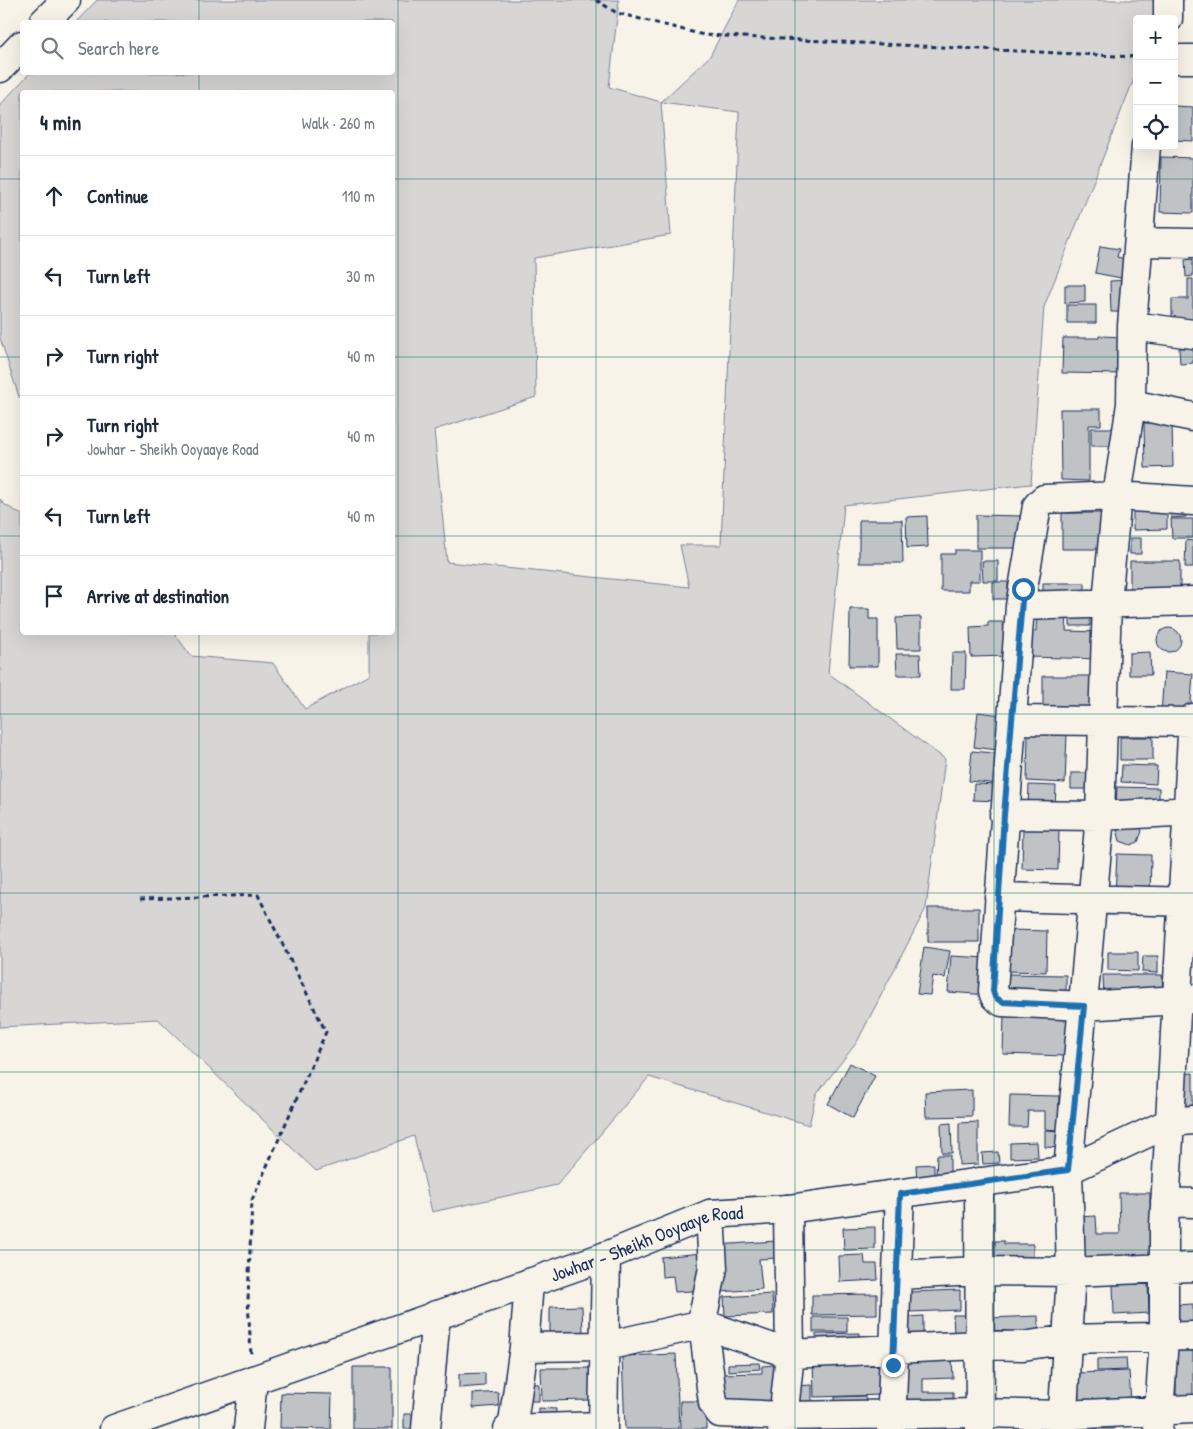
<!DOCTYPE html>
<html lang="en">
<head>
<meta charset="utf-8">
<style>
	:root { --surface:#fff; --page:#f6f6f7; --text:#1f2937; --muted:#747a83; --line:#e0e1e3 }
	body { margin:0; font-family:"Patrick Hand",sans-serif; background:var(--page); color:var(--text) }
	.controls { position:absolute; right:15px; top:15px; display:grid; overflow:hidden; border-radius:5px; box-shadow:0 5px 20px #0002 }
	.controls button { width:45px; height:45px; display:grid; place-items:center; padding:0; border:0; border-bottom:1px solid var(--line); background:var(--surface); color:var(--text); font:25px sans-serif }
	.stop { position:absolute; width:15px; height:15px; margin:-11px; border:4px solid #1f6fb2; border-radius:50%; background:#fff }
	.stop.end { background:#1f6fb2; border-color:#fff; box-shadow:0 1px 5px #0008 }
	.list { margin:0; padding:0; list-style:none }
	h2 { display:flex; justify-content:space-between; align-items:center; height:65px; margin:0; padding:0 20px; font-size:21px }
	h2 small { font-size:16px; font-weight:400; color:var(--muted) }
	.list li { display:grid; grid-template-columns:32px 1fr auto; gap:15px; align-items:center; box-sizing:border-box; height:80px; padding:0 20px; border-top:1px solid var(--line) }
	.list b { display:block; font-size:19px; white-space:nowrap }
	.list p { margin:0; font-size:16px; white-space:nowrap; color:var(--muted) }
	.list em { font-size:16px; font-style:normal; color:var(--muted) }
	.icon { flex:none; width:28px; height:28px; fill:none; stroke:currentColor; stroke-width:2; stroke-linecap:round; stroke-linejoin:round }
	.map { position:relative; flex:none; width:1193px; height:1429px; overflow:hidden }
	.search { position:absolute; background:var(--surface); box-shadow:0 5px 20px #0002; left:20px; top:20px; width:375px; height:55px; display:flex; align-items:center; gap:12px; box-sizing:border-box; padding:0 18px; border-radius:5px; color:var(--muted); font-size:19px }
	.panel { position:absolute; background:var(--surface); box-shadow:0 5px 20px #0002; left:20px; top:90px; width:375px; height:545px; border-radius:5px }
	.map>svg:first-child { display:block }
</style>
</head>
<body>
<div class="map">
<svg width="1193" height="1429" viewBox="0 0 1193 1429">
	<rect width="100%" height="100%" fill="#f7f3e8"/>
	<filter id="ink" filterUnits="userSpaceOnUse"><feTurbulence type="fractalNoise" baseFrequency=".02" numOctaves="2"/><feDisplacementMap in="SourceGraphic" scale="10" xChannelSelector="R" yChannelSelector="G"/><feConvolveMatrix kernelMatrix="1 2 1 2 8 2 1 2 1" color-interpolation-filters="sRGB"/></filter>
	<g filter="url(#ink)">
		<!-- green -->
		<path fill="#d7d6d4" stroke="#798299" fill-rule="evenodd" d="M97 0H619L609 87 661 102 710 56 739 0H1164L1157 19H1137V71L1044 307 1031 484 844 505 828 673 945 759 926 908 857 1042 816 1095 809 1125 649 1077 557 1185 432 1212 414 1136 316 1171 158 1019 0 1027V499L4 504 22 515V632L174 633 191 656 273 663 305 709 369 674V633L392 632V92H22V397H19L0 338V105L30 73 392 72V22H76ZM661 102 739 112 721 545H680L689 587 447 562 434 430 536 397 534 258 671 235Z"/>
		<!-- building -->
		<path fill="#c0c3c5" stroke="#1b2f5e" d="M1174 106 1193 107V141L1174 140Z
			M1161 157 1193 158V213L1160 212Z
			M1100 246 1119 249 1117 257 1125 259 1121 278 1095 273Z
			M1193 259V276L1186 277 1185 260Z
			M1188 279H1193V325L1172 326V299H1188Z
			M1127 280 1128 312H1111L1110 281Z
			M1065 285H1085V302L1065 303Z
			M1067 305H1096V323H1067Z
			M1099 336 1125 337 1124 374 1062 373 1063 338H1099Z
			M1179 348H1193V363L1180 364Z
			M1060 409H1101V425H1089V481L1061 480Z
			M1172 422 1173 467 1145 468 1144 423Z
			M1091 428H1115V446H1091Z
			M1167 503V529L1133 530V504Z
			M1171 504H1186V517L1171 518Z
			M1062 513H1107V549H1062Z
			M976 515 1023 516V548H976Z
			M927 516 928 547 907 548 906 517Z
			M1171 519H1193V538H1172Z
			M859 520H902L903 563H859Z
			M1130 538H1141V554H1130Z
			M1186 540 1193 541V567H1185Z
			M955 550H980V581H969V591H941V554H955Z
			M982 561H998V581H983Z
			M1130 561H1180V595L1130 596Z
			M993 582H1008V599H993Z
			M1043 583H1085V598H1043Z
			M850 609H869V619H878V666H849Z
			M1070 611H1090V626H1070Z
			M1037 612 1067 613 1066 631 1100 632 1099 659 1029 657 1030 630 1036 631Z
			M921 617V649H897L896 618Z
			M988 622H1002L1003 626H1011V656L971 657 970 627 988 626Z
			M1157 640a12 12 0 1 1 24 0a12 12 0 1 1-24 0Z
			M1150 652 1151 675H1129V653Z
			M952 653H966L965 689H951Z
			M896 654H920L921 675H897Z
			M1164 672 1193 674 1190 716 1161 714Z
			M1043 676H1097L1096 711 1043 710Z
			M978 712 1010 716 1005 751 974 747Z
			M1028 732 1067 734 1065 783 1027 781Z
			M1120 737H1153V760H1120Z
			M972 751 1004 754 1001 784 969 781Z
			M1122 765 1157 766 1156 784 1121 782Z
			M1071 773H1087V789H1071Z
			M974 784 999 785 998 801 973 800Z
			M1029 785 1056 786 1055 808 1028 807Z
			M1117 787 1159 788V808L1116 806Z
			M1139 825 1142 831 1138 842 1131 845 1120 841 1117 829Z
			M1023 828 1059 829 1058 870 1022 869Z
			M1117 854 1151 855 1150 898 1115 897Z
			M928 908H979V942H928Z
			M1008 930 1047 931 1046 972 1007 971Z
			M924 947 950 951 945 978 933 976 930 995 917 994Z
			M1108 952H1138V971L1108 970Z
			M951 956 986 958 988 995 948 992Z
			M1143 956H1158V973L1142 972Z
			M1006 974 1066 975V1000L1006 999Z
			M1103 975H1162L1163 997H1104Z
			M1004 1014 1068 1016 1067 1056 1003 1054Z
			M850 1063 875 1076 853 1118 828 1104Z
			M1193 1073V1114H1183L1181 1074Z
			M972 1090V1116L926 1117 925 1092Z
			M1010 1095 1059 1096 1058 1130 1045 1129V1111H1028L1027 1127H1009Z
			M978 1122V1164L959 1165V1123Z
			M951 1123 952 1153H942L941 1124Z
			M1045 1130 1061 1131V1148L1045 1147Z
			M1037 1142 1038 1157 1010 1158V1143Z
			M998 1152 999 1163 983 1164 982 1153Z
			M937 1155H950V1177H936Z
			M934 1164V1182H917L916 1165Z
			M1119 1193H1150L1151 1264 1077 1265 1076 1217 1096 1216 1097 1234H1120Z
			M875 1227V1249L844 1250 843 1228Z
			M776 1241 777 1258 759 1259 762 1289 720 1292 717 1245Z
			M995 1241H1004V1244H1033V1268L995 1269Z
			M702 1253 705 1290 675 1292 673 1276 662 1277 661 1257Z
			M864 1255 865 1264H877L878 1280 840 1282 839 1256Z
			M1148 1283 1149 1313 1114 1315 1113 1285Z
			M960 1290V1310L910 1312 909 1292Z
			M772 1294 773 1314 725 1316 724 1297Z
			M877 1294V1314L812 1315V1295Z
			M1193 1304V1334L1177 1335 1175 1305Z
			M582 1306 583 1334 550 1335V1307Z
			M953 1315H965L966 1341 910 1343 909 1317 923 1316V1333L954 1332Z
			M1038 1316 1039 1343 990 1344 989 1318Z
			M813 1317H847V1332H813Z
			M859 1333V1347H817L816 1334Z
			M1176 1351H1193V1403H1176Z
			M676 1354 679 1429H625L622 1356Z
			M952 1357 953 1378 923 1379V1392H953V1403L903 1404 902 1359Z
			M1126 1358 1127 1370 1097 1371V1359Z
			M882 1359 883 1395 814 1397 813 1361Z
			M759 1363 760 1369 728 1371V1364Z
			M775 1365 776 1409 722 1411 721 1374 762 1373V1366Z
			M353 1367H392V1429H353Z
			M541 1368H592V1400L542 1401Z
			M1129 1371 1131 1403 1079 1404 1078 1373Z
			M485 1373V1386L459 1388V1374Z
			M531 1384H539V1401H531Z
			M812 1385V1410L796 1411 795 1386Z
			M498 1392 499 1406 473 1408V1394Z
			M281 1393 332 1394 331 1429 280 1428Z
			M865 1396 866 1413 835 1414V1397Z
			M680 1401H706V1429H681Z
			M538 1408 556 1409 555 1422 538 1421Z
			M404 1414H416V1429H404Z
			M1114 1418V1429H1092V1419Z"/>
		<g fill="none" stroke-linecap="round" stroke-linejoin="round">
			<defs>
				<path id="minor" d="M1168 0V19
					M1174 59H1193
					M1140 242 1193 243
					M1132 326 1193 334
					M1131 404 1193 417
					M1193 501 1117 496 1044 499 1037 506 1020 606 993 991 995 997 1002 1002 1084 1006 1193 999
					M1020 606 1193 601
					M1012 720 1193 722
					M1004 815 1100 816 1193 811
					M999 897 1193 902
					M979 1182 980 1429
					M1165 1202 1193 1203
					M710 1214 713 1268 703 1316V1324L713 1403 720 1413 783 1416 981 1413 1063 1415 1193 1409
					M897 1275 978 1271 1071 1272 1193 1267
					M524 1347 606 1346 703 1324 790 1354 979 1345 1023 1346 1068 1339 1193 1336
					M248 1429 253 1380
					M426 1429 436 1315
					M508 1429 603 1426
					M512 1429 524 1347 529 1283
					M603 1429 606 1256
					M782 1429 790 1354 788 1209
					M891 1429 900 1194
					M1062 1429 1071 1272 1068 1170 1100 816 1107 602 1117 496 1131 404 1132 326 1146 146
					M1158 1429 1164 1338V1225L1193 718"/>
				<g id="tertiary">
					<path d="M44 22 66 0"/>
					<path d="M0 68 22 45"/>
					<path id="s1" d="M114 1429 606 1256 710 1214 788 1209 1068 1170 1171 1122 1193 1120"/>
				</g>
			</defs>
			<!-- minor casing -->
			<use href="#minor" stroke="#1b2f5e" stroke-width="31"/>
			<!-- tertiary casing -->
			<use href="#tertiary" stroke="#1b2f5e" stroke-width="31"/>
			<!-- path -->
			<path stroke="#1b2f5e" stroke-width="3" stroke-dasharray="5 4" stroke-linecap="butt" d="M596 0 617 13 704 35 1137 57
				M140 899 258 895 326 1032 252 1200 248 1300 251 1354"/>
			<!-- minor -->
			<use href="#minor" stroke="#f7f3e8" stroke-width="28"/>
			<!-- tertiary -->
			<use href="#tertiary" stroke="#f7f3e8" stroke-width="28"/>
		</g>
	</g>
	<g fill="none" stroke-linecap="round" stroke-linejoin="round" filter="url(#ink)">
		<!-- route -->
		<path stroke="#1f6fb2" stroke-width="6" d="M893 1365 900 1194 1068 1170 1084 1006 1002 1002 995 997 993 991 1004 815 1023 589"/>
	</g>
	<!-- grid -->
	<path fill="none" stroke="#0f766e" stroke-width="1" stroke-opacity="0.55" d="M199 0V22M398 0V1429M596 0V1429M795 0V1429M994 0V1429M199 72V92M0 179H22M392 179H1193M0 357H22M392 357H1193M0 536H22M392 536H1193M199 632V1429M0 714H1193M0 893H1193M0 1072H1193M0 1250H1193"/>
	<g text-anchor="middle" dominant-baseline="central" stroke-width="5" stroke-linejoin="round" paint-order="stroke">
		<!-- street labels -->
		<g font-size="19" fill="#1b2f5e" stroke="#f7f3e8">
			<text stroke="none"><textPath href="#s1" startOffset="565">Jowhar - Sheikh Ooyaaye Road</textPath></text>
		</g>
	</g>
</svg>
<div class="controls">
<button>+</button>
<button>−</button>
<button><svg class="icon" aria-label="locate" viewBox="0 0 24 24"><circle cx="12" cy="12" r="6"/><path d="M12 2v4M12 18v4M2 12h4M18 12h4"/></svg></button>
</div>
<div class="stop" style="left:1023px;top:589px"></div>
<div class="stop end" style="left:893px;top:1365px"></div>
<div class="search"><svg class="icon" aria-label="search" viewBox="0 0 24 24"><circle cx="10" cy="10" r="6"/><path d="M15 15l6 6"/></svg>Search here</div>
<section class="panel">
<h2>4 min<small>Walk · 260 m</small></h2>
<ul class="list">
<li><svg class="icon" aria-label="ahead" viewBox="0 0 24 24"><path d="M12 20V5M6 11l6-6 6 6"/></svg><div><b>Continue</b></div><em>110 m</em></li>
<li><svg class="icon" aria-label="left" viewBox="0 0 24 24"><path d="M17 20v-9H6M10 6l-5 5 5 5"/></svg><div><b>Turn left</b></div><em>30 m</em></li>
<li><svg class="icon" aria-label="right" viewBox="0 0 24 24"><path d="M7 20v-9h11M14 6l5 5-5 5"/></svg><div><b>Turn right</b></div><em>40 m</em></li>
<li><svg class="icon" aria-label="right" viewBox="0 0 24 24"><path d="M7 20v-9h11M14 6l5 5-5 5"/></svg><div><b>Turn right</b><p>Jowhar - Sheikh Ooyaaye Road</p></div><em>40 m</em></li>
<li><svg class="icon" aria-label="left" viewBox="0 0 24 24"><path d="M17 20v-9H6M10 6l-5 5 5 5"/></svg><div><b>Turn left</b></div><em>40 m</em></li>
<li><svg class="icon" aria-label="arrive" viewBox="0 0 24 24"><path d="M6 21V4h12l-3 4 3 4H6"/></svg><div><b>Arrive at destination</b></div></li>
</ul>
</section>
</div>
</body>
</html>
